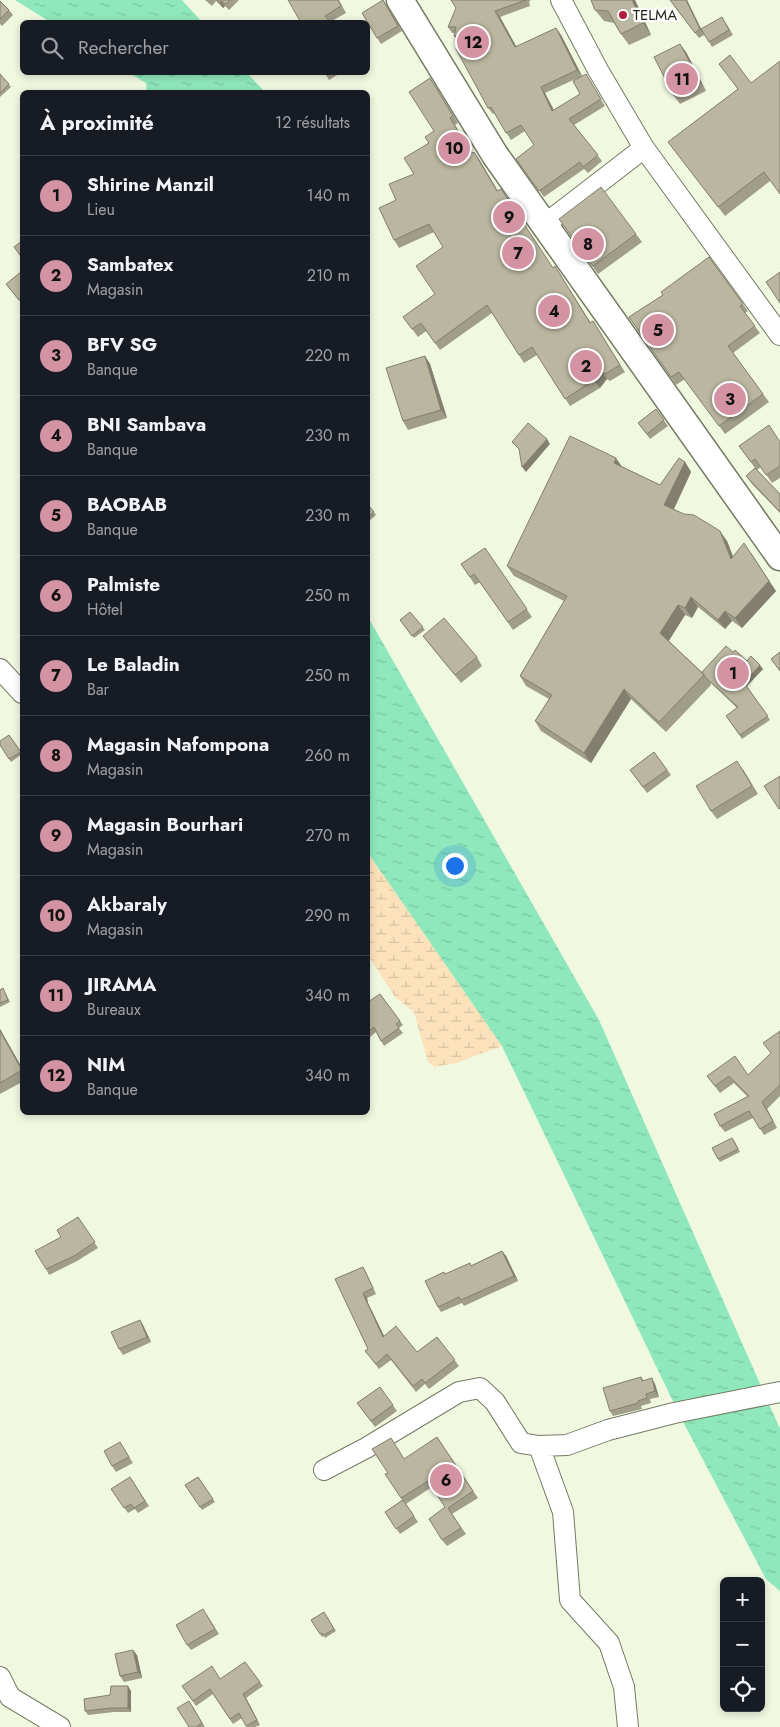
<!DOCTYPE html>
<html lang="fr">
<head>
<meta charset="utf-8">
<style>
	:root { --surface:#171b24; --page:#242831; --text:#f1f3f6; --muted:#9ea1a6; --line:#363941; --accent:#d493a3 }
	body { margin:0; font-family:Jost,sans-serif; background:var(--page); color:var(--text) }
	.controls { position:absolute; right:15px; bottom:15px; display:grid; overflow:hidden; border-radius:8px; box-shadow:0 2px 8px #0003 }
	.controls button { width:45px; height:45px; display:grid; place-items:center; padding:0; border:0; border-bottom:1px solid var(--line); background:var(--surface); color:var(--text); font:25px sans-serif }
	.you { position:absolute; left:454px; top:865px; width:18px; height:18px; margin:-12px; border:4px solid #fff; border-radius:50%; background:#1a73e8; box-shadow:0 0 0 8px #1a73e833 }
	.badge { display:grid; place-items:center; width:32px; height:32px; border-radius:50%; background:var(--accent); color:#111; font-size:16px; font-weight:700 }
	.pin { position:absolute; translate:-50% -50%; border:2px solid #fff; box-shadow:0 1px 5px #0006 }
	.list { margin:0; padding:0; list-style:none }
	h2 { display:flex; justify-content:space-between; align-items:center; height:65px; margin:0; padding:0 20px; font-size:21px }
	h2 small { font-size:16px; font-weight:400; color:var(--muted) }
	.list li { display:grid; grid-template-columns:32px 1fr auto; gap:15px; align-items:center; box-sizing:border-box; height:80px; padding:0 20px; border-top:1px solid var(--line) }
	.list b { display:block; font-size:19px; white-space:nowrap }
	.list p { margin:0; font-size:16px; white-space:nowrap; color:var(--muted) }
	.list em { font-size:16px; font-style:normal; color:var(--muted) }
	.icon { flex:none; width:28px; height:28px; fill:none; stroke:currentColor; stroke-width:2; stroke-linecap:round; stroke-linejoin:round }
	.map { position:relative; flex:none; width:780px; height:1727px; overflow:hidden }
	.search { position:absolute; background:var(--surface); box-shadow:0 2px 8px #0003; left:20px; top:20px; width:350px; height:55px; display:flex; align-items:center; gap:12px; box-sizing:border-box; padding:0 18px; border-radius:8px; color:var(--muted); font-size:19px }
	.panel { position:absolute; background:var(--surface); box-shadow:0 2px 8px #0003; left:20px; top:90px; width:350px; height:1025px; border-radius:8px }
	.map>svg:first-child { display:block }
</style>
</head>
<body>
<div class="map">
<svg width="780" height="1727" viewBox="0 0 780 1727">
	<defs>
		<pattern id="wetland-marsh" width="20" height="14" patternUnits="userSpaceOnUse" patternTransform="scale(1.25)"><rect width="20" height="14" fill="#fce2bb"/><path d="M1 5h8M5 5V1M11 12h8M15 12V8" fill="none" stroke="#d8c2a0"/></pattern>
		<pattern id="water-ripples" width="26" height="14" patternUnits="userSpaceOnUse" patternTransform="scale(1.25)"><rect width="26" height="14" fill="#8ee8bb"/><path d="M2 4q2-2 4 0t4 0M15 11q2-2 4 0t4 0" fill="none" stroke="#7ac7a0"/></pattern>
	</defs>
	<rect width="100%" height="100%" fill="#f1f8e0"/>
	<!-- wetland -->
	<path fill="url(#wetland-marsh)" d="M368 853 502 1046 456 1063 434 1067 428 1062 414 1012 395 997 368 955Z"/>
	<!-- water -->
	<path fill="url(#water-ripples)" d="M15 0H182L202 22H50Z
		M129 73H247L265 92H147L146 83Z
		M368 617 599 1020 780 1429V1591L766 1579 681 1418 502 1046 368 853Z"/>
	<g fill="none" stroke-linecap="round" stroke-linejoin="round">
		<defs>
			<path id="minor" d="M561 0 598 70 644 148 780 335
				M544 225 644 148
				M0 669 22 693
				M539 1446 563 1512 570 1600 609 1643 624 1687 628 1727
				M324 1470 366 1448 459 1392 480 1388 495 1402 521 1443 539 1446 567 1445 608 1430 674 1413 780 1392
				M0 1677 10 1697 60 1727"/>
			<path id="major" d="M400 0 495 155 780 557"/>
		</defs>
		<!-- minor casing -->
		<use href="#minor" stroke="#757a65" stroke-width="22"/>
		<!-- major casing -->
		<use href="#major" stroke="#757a65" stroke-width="29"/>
		<!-- minor -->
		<use href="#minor" stroke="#fff" stroke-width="20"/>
		<!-- major -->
		<use href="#major" stroke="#fff" stroke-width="26"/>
	</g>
	<!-- wall -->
	<path fill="#a09d89" d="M205 0H239L229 10 225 6 223 8 216 1 212 6Z
		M339 0 346 13 330 22H298Z
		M383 0 402 31 381 44 377 38Z
		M451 0H532L529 1 530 6 500 17 516 47 556 28 561 35 582 76 545 93 554 110 580 94 586 74 605 106 574 125 602 161 588 173 584 169 544 197 516 159 534 145 525 131 511 140 494 113 493 114 488 108 458 42 454 36V33H452L448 27 456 8Z
		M591 0H635L651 35 629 45 621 34 614 23 604 21 595 10Z
		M687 0 704 35 699 38 674 6Z
		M0 1 9 10 13 15 2 26 0 24Z
		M726 23 733 35 712 47 709 42Z
		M686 52 706 91 680 104 674 96Z
		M730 55 770 181 725 216 668 142 738 89 719 64Z
		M324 72H342L329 80Z
		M0 74 11 87 0 97Z
		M435 86 458 123 455 125 472 153 474 152 479 159 498 191 553 268 560 274 591 323 593 321 598 329 625 372 610 381 607 379 600 388 570 406 537 355 524 363 492 313 440 350 426 331 418 337 403 317 435 294 443 247 434 232 399 248 394 240 396 200 414 174 434 131Z
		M559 219 636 234 642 242 598 274Z
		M709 257 748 311 745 313 760 333 733 353 769 402 725 434 685 379 676 385 629 317 663 295Z
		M22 271V304L9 288Z
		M425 356 430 364 447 418 408 430 403 421Z
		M656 409 668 426 650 439 638 423Z
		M780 442V478L772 483 761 467 757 470 780 494V513L752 484 746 476 755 468 739 446Z
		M685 462 691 472 674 509 727 541 733 557 776 591 742 628 732 621 725 629 698 607 692 618 685 615 669 641 702 672 733 652 747 661 763 669 747 686 770 720 742 739 726 716 737 708 710 682 711 685 666 732 631 699 591 763 541 731 535 721 549 699 526 686 520 676 564 601 514 576 507 566 623 467 660 485Z
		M368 505 376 515 368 522Z
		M485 548 532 617 513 630 480 582 475 585 461 564Z
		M410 612 425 630 414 638 400 620Z
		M423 636 477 657 482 666 461 683 429 644Z
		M9 735 22 754 11 762 0 745Z
		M654 752 671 775 647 793 630 770Z
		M743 769 758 794 717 819 711 811Z
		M3 988 10 1002 0 1007V990Z
		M380 994 403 1025 399 1028 403 1033 384 1046 376 1032 368 1039V1002Z
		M0 1029 22 1068V1082L0 1094Z
		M780 1031V1096L767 1109 777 1128 764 1135 753 1118 725 1132 720 1126 748 1097 734 1083 720 1093 707 1076 748 1075 771 1054Z
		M734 1140 740 1152 720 1162 718 1159Z
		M78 1217 98 1248 77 1261 49 1275 46 1269 61 1237Z
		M502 1251 506 1256 518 1281 464 1306 462 1303 441 1312 438 1307 446 1274 472 1265Z
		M363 1267 366 1272 376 1294 367 1298 368 1303 384 1336 417 1352 437 1337 459 1366 429 1389 425 1384 416 1392 391 1360 379 1369 365 1351 368 1349 335 1279Z
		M143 1325 151 1342 123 1355 119 1349Z
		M641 1377 644 1381 655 1384 659 1397 650 1399 651 1403 641 1406 642 1409 613 1416 610 1411Z
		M380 1387 397 1411 375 1427 357 1403Z
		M437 1437 478 1498 452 1514 466 1534 447 1546 442 1540 445 1507 432 1487 406 1504 418 1522 400 1534 385 1512 402 1500 388 1473 405 1459Z
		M120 1442 133 1463 116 1472 112 1466Z
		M130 1477 149 1506 138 1513 135 1509 128 1513 111 1489Z
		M198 1477 215 1502 202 1510 185 1485Z
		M324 1612 336 1631 325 1638 324 1636 322 1637 311 1620Z
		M207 1615 219 1634 191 1650 187 1645Z
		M137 1655 142 1678 124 1682 120 1676Z
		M245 1662 263 1686 246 1698 260 1725 255 1727H247L242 1718 233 1724 213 1694 196 1706 182 1686 221 1679Z
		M131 1691V1712H114L88 1715 85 1711 110 1695Z
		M193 1707 205 1727H189Z"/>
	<!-- shaded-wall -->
	<path fill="#827f6f" d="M632 0H635L651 35 643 23Z
		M686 0H687L704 35 700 29Z
		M221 1 225 6 223 8 220 3Z
		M495 11 500 17 520 53 515 47Z
		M556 28 561 35 582 76 577 70Z
		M680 44 686 52 706 91 701 83Z
		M430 78 435 86 458 123 453 116Z
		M541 87 545 93 557 117 552 111Z
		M474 152 479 159 502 199 497 191Z
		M425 356 430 364 447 418 441 410Z
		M602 372 607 379 600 388 594 380Z
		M547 439 550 444 526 472 522 467Z
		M616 458 623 468 614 463Z
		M685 462 691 472 671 515 664 505Z
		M720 531 727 541 738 569 731 559Z
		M751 553 776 591 742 628 735 618Z
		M691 597 698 607 692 618 685 608Z
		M678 605 685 615 667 643 660 633Z
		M725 611 732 621 725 629 718 620Z
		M760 665 763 669 747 686 744 683Z
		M624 689 631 699 591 763 584 753Z
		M0 1029 22 1068V1070L0 1031Z
		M762 1102 767 1109 777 1128 773 1121Z
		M502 1251 506 1256 518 1281 514 1276Z
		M363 1293 367 1298 368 1303 387 1342 383 1337 365 1298Z
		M140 1320 143 1325 151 1342 147 1337Z
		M652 1378 655 1384 659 1397 655 1391Z
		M133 1650 137 1655 142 1678 138 1672Z
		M128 1686 131 1691V1712L128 1708Z
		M243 1694 246 1698 260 1725 257 1720Z"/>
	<!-- building -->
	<path fill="#bab69f" stroke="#827f6f" d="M217 0H230L226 4 221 1 220 3Z
		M288 0H338L341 6 325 16 330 22H298L300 21Z
		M383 0 398 26 377 38 362 13Z
		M451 0H526L495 11 515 47 556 28 577 70 541 87 552 111 580 94 573 81 586 74 601 99 569 119 598 155 583 167 580 162 539 191 516 159 534 145 521 125 506 133 491 107 488 108 456 49 460 36H454L456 27H448L456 8Z
		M591 0H632L643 23 621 34 608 11 595 10Z
		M670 0H686L700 29 695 33Z
		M0 1 9 10 0 19Z
		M722 17 729 30 709 42 701 29Z
		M680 44 701 83 674 96 654 57Z
		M730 55 751 83 780 61V194L764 172 718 207 668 142 738 89 719 64Z
		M0 74 9 84 0 93Z
		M430 78 453 116 450 118 472 153 474 152 497 191 501 189 553 268 555 266 590 323 593 321 620 365 605 374 602 372 594 380 565 399 532 347 519 355 487 305 435 343 421 323 412 329 403 317 435 294 416 266 443 247 429 224 394 240 379 208 396 200 389 184 414 174 404 158 429 143 425 137 434 131 409 92Z
		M601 187 636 234 593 266 559 219Z
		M22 241V258L14 247Z
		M709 257 743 304 740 306 755 326 728 346 763 394 719 426 679 372 671 377 629 317 663 295 661 292Z
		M22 271V297L19 300 6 284Z
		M780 272V303L766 282Z
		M425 356 441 410 403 421 386 368Z
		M656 409 664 420 647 434 638 423Z
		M528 423 547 439 522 467 519 449 512 442Z
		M769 425 780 442V466L766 475 755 459 751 462 739 446Z
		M570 436 616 458 614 463 660 485 679 458 685 462 664 505 684 514 694 515 720 531 731 559 744 543 769 581 735 618 725 611 718 620 691 597 685 608 678 605 660 633 704 675 659 722 624 689 584 753 535 721 552 695 520 676 567 596 507 566Z
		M755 468 780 494V512L746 476Z
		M368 505 374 512 368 517Z
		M485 548 527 609 508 622 474 574 470 577 461 564Z
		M410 612 423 627 412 636 400 620Z
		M444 618 477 657 455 675 423 636Z
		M726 646 733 652 735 650 747 661 751 656 760 665 744 683 768 716 740 735 726 716 738 707 707 679 702 672Z
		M780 652V671L771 659Z
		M9 735 21 752 9 759 0 745V741Z
		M654 752 667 770 643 787 630 770Z
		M737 761 752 786 711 811 696 786Z
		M780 776V808L779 809 764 786Z
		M3 988 8 1000 0 1003V990Z
		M380 994 400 1021 396 1024 399 1028 381 1041 374 1027 368 1032V1002Z
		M0 1031 22 1070 0 1083Z
		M780 1031V1085L762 1102 773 1121 760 1129 749 1111 720 1126 714 1114 749 1096 729 1076 715 1086 707 1076 735 1056 748 1075 771 1053 763 1043Z
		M732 1138 738 1149 718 1159 712 1148Z
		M78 1217 95 1242 74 1256 46 1269 35 1251 61 1237 57 1230Z
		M502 1251 514 1276 461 1300 459 1297 438 1307 425 1281 444 1272 445 1274 470 1263 471 1266Z
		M363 1267 373 1288 363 1293 365 1298 383 1337 396 1326 417 1352 437 1337 455 1360 425 1383 422 1379 413 1386 387 1354 376 1364 365 1351 368 1349 335 1279Z
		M140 1320 147 1337 119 1349 111 1332Z
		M641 1377 642 1381 652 1378 655 1391 646 1394 647 1398 638 1401V1403L610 1411 603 1388Z
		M380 1387 393 1405 371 1421 357 1403Z
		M437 1437 473 1491 448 1508 461 1528 442 1540 429 1519 445 1507 428 1481 401 1498 385 1474 388 1473 372 1449 391 1438 404 1459Z
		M120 1442 129 1457 112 1466 104 1451Z
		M130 1477 145 1501 134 1508 131 1504 124 1508 111 1489Z
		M198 1477 213 1499 200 1507 185 1485Z
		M403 1500 414 1516 396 1529 385 1512Z
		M203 1609 215 1629 187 1645 176 1625Z
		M324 1612 334 1629 324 1635 322 1633 320 1634 311 1620Z
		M133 1650 138 1672 120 1676 115 1654Z
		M245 1662 260 1682 243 1694 257 1720 246 1726 239 1713 230 1719 210 1689 193 1701 182 1686 212 1666 220 1679Z
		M111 1686H128V1708H111L85 1711 84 1699 110 1695Z
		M189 1701 202 1723 196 1727H189L177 1708Z"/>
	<!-- markers -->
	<circle fill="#b11e3d" stroke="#fff" stroke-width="2" cx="623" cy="15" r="5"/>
	<g text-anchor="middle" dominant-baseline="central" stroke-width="4.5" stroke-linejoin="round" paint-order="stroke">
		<!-- poi labels -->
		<g font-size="15" fill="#1e2118" stroke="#fff" text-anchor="start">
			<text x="633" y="15">TELMA</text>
		</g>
	</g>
</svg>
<div class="controls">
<button>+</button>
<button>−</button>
<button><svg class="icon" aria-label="locate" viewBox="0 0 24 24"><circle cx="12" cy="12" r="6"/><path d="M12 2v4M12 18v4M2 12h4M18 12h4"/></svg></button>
</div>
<div class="you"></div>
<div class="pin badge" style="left:733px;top:673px">1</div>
<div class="pin badge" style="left:586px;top:366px">2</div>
<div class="pin badge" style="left:730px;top:399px">3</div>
<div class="pin badge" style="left:554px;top:311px">4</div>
<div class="pin badge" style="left:658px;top:330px">5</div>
<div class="pin badge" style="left:446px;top:1480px">6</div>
<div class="pin badge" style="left:518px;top:253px">7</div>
<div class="pin badge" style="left:588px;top:244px">8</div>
<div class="pin badge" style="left:509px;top:217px">9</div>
<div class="pin badge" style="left:454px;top:148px">10</div>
<div class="pin badge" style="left:682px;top:79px">11</div>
<div class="pin badge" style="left:473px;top:42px">12</div>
<div class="search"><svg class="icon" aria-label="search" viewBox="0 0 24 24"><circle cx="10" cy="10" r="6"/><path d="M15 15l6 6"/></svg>Rechercher</div>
<section class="panel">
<h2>À proximité<small>12 résultats</small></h2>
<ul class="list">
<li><span class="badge">1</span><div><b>Shirine Manzil</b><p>Lieu</p></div><em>140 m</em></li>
<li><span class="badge">2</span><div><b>Sambatex</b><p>Magasin</p></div><em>210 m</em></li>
<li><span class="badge">3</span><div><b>BFV SG</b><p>Banque</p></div><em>220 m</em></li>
<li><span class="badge">4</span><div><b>BNI Sambava</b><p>Banque</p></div><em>230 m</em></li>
<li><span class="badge">5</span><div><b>BAOBAB</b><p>Banque</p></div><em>230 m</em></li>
<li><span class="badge">6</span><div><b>Palmiste</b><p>Hôtel</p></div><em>250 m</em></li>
<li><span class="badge">7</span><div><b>Le Baladin</b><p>Bar</p></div><em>250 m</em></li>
<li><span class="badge">8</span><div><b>Magasin Nafompona</b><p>Magasin</p></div><em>260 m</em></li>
<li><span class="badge">9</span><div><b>Magasin Bourhari</b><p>Magasin</p></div><em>270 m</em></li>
<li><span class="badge">10</span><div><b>Akbaraly</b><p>Magasin</p></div><em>290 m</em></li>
<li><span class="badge">11</span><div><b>JIRAMA</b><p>Bureaux</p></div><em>340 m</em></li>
<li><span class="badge">12</span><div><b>NIM</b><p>Banque</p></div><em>340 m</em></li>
</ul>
</section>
</div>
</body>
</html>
